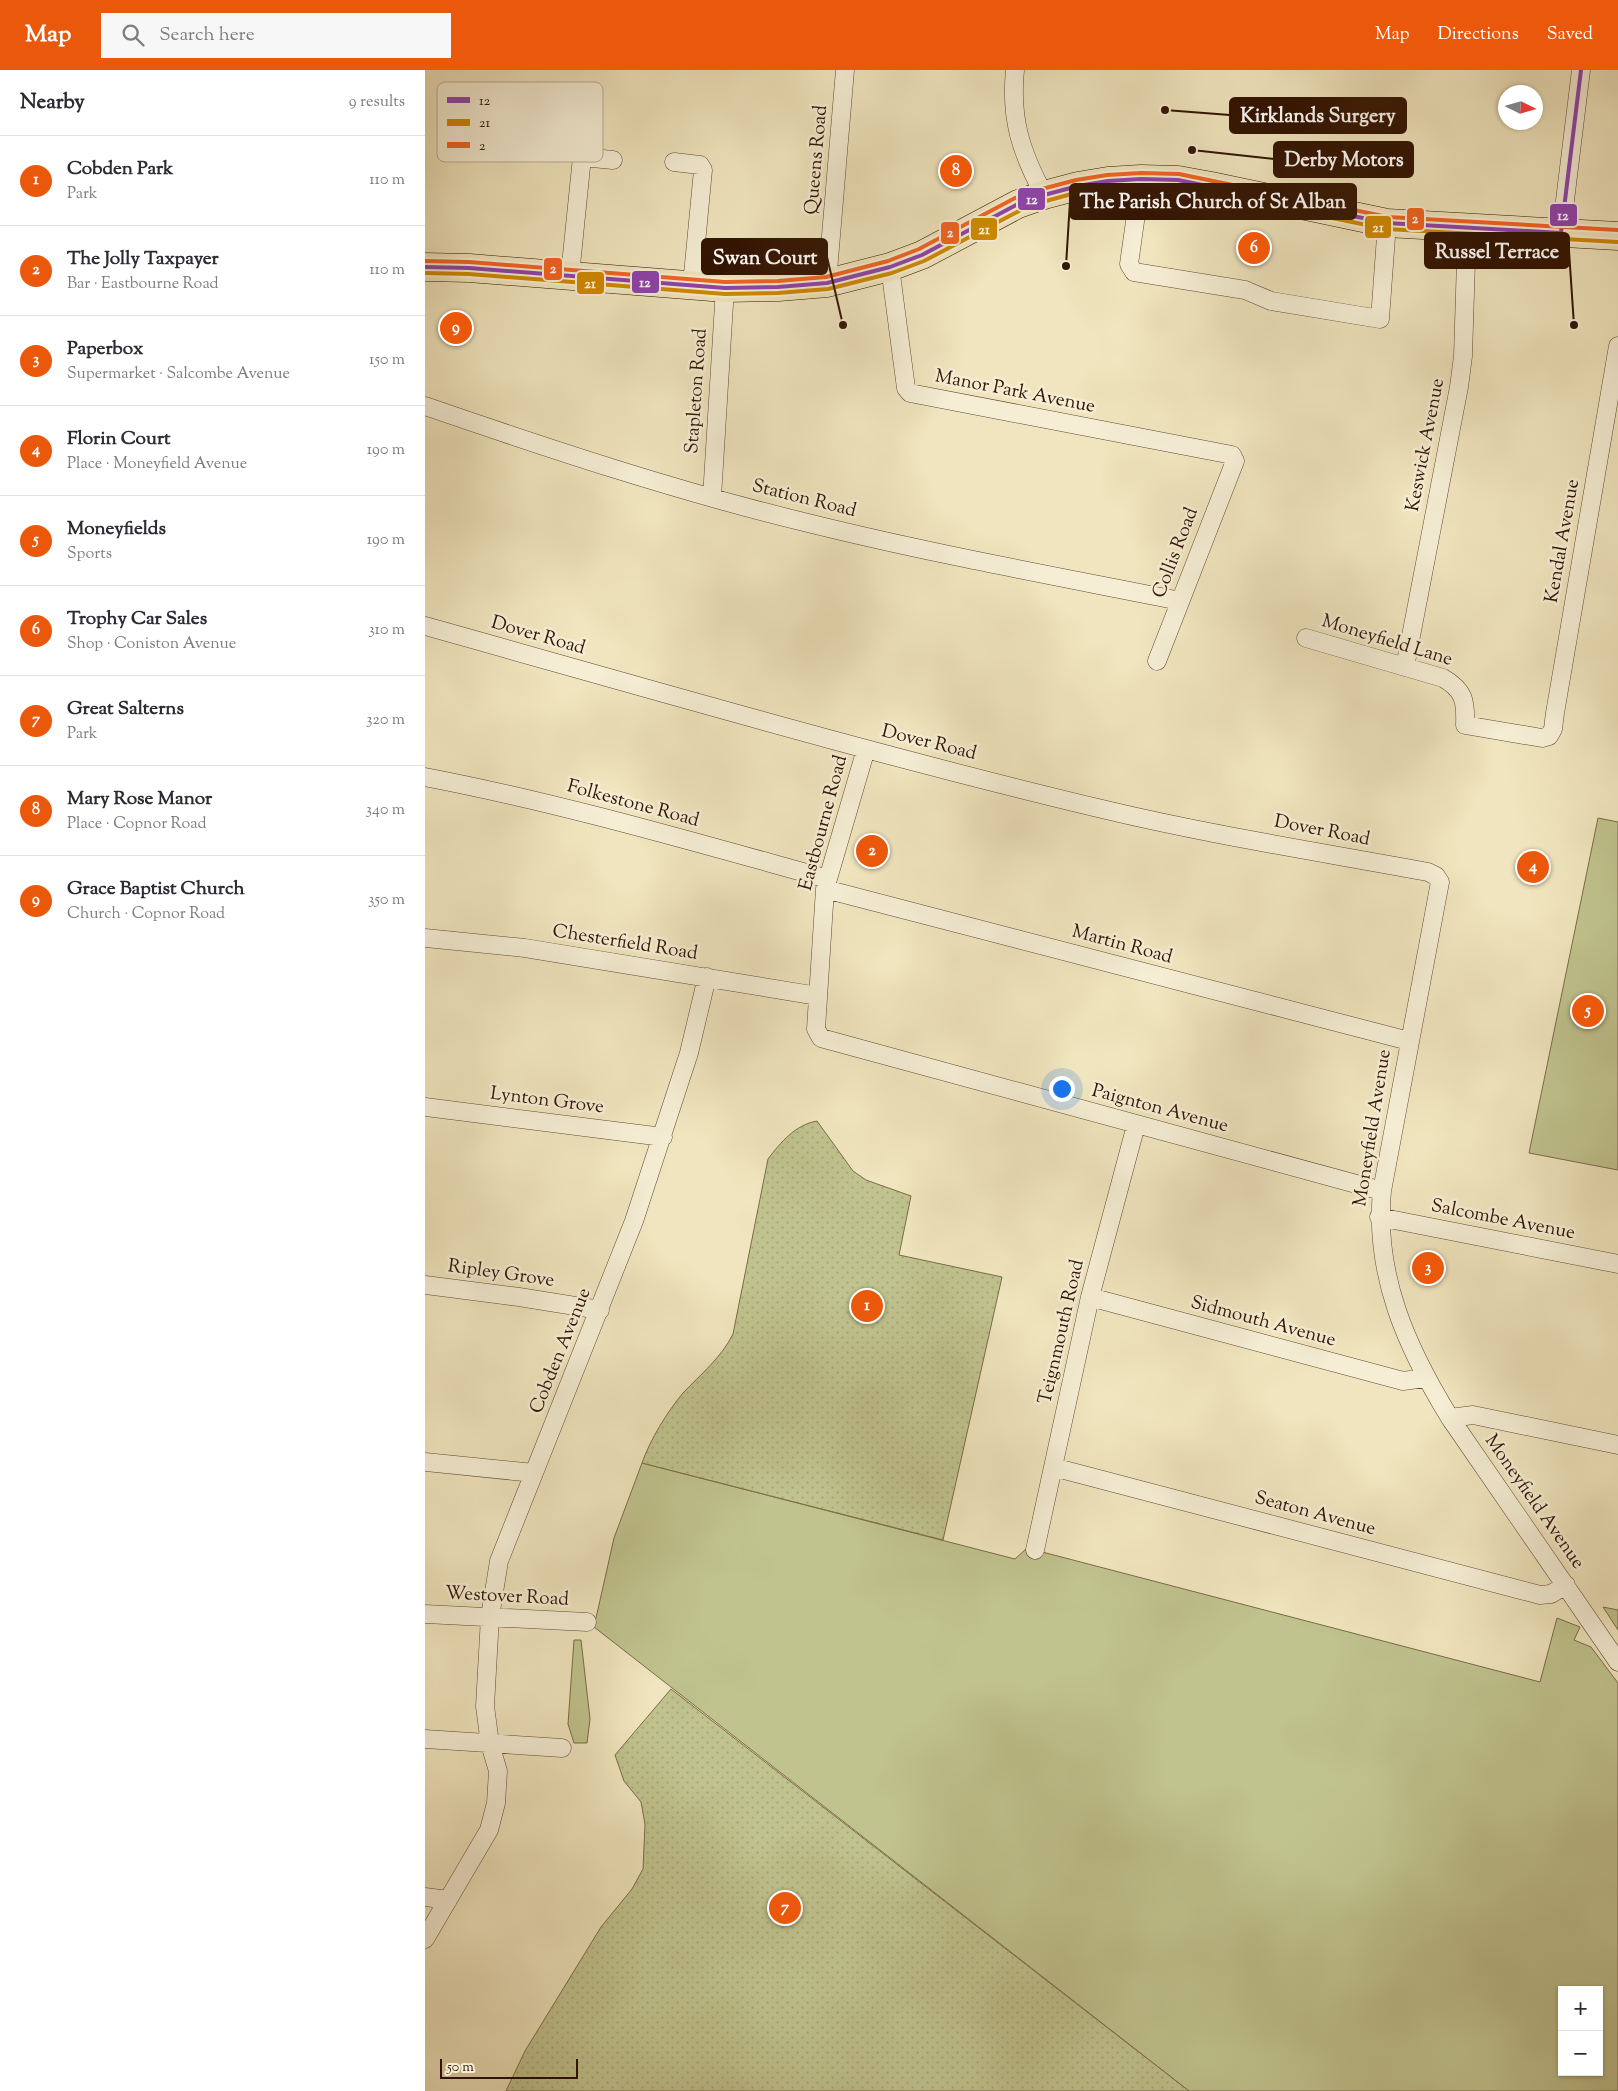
<!DOCTYPE html>
<html lang="en">
<head>
<meta charset="utf-8">
<style>
	:root { --surface:#fff; --page:#f7f7f7; --text:#2b2b33; --muted:#7c7c81; --line:#e1e1e2; --accent:#ea580c }
	body { margin:0; font-family:"Sorts Mill Goudy",serif; background:var(--page); color:var(--text) }
	.controls { position:absolute; right:15px; bottom:15px; display:grid; overflow:hidden; border-radius:0px; box-shadow:0 1px 4px #0004 }
	.controls button { width:45px; height:45px; display:grid; place-items:center; padding:0; border:0; border-bottom:1px solid var(--line); background:var(--surface); color:var(--text); font:25px sans-serif }
	.compass { position:absolute; left:1073px; top:15px; width:45px; height:45px; border-radius:50%; background:var(--surface); box-shadow:0 1px 4px #0004; rotate:95deg }
	.scale { position:absolute; left:15px; bottom:12px; width:138px; box-sizing:border-box; padding-left:5px; border:2px solid #321402; border-top:0; font-size:14px; line-height:18px; white-space:nowrap; color:#321402; -webkit-text-stroke:4px #f5eed5; paint-order:stroke }
	.you { position:absolute; left:636px; top:1018px; width:18px; height:18px; margin:-12px; border:4px solid #fff; border-radius:50%; background:#1a73e8; box-shadow:0 0 0 8px #1a73e833 }
	.badge { display:grid; place-items:center; width:32px; height:32px; border-radius:50%; background:var(--accent); color:#fff; font-size:16px; font-weight:700 }
	.pin { position:absolute; translate:-50% -50%; border:2px solid #fff; box-shadow:0 1px 5px #0006 }
	.list { margin:0; padding:0; list-style:none }
	h2 { display:flex; justify-content:space-between; align-items:center; height:65px; margin:0; padding:0 20px; font-size:21px }
	h2 small { font-size:16px; font-weight:400; color:var(--muted) }
	.list li { display:grid; grid-template-columns:32px 1fr auto; gap:15px; align-items:center; box-sizing:border-box; height:90px; padding:0 20px; border-top:1px solid var(--line) }
	.list b { display:block; font-size:19px; white-space:nowrap }
	.list p { margin:0; font-size:16px; white-space:nowrap; color:var(--muted) }
	.list em { font-size:16px; font-style:normal; color:var(--muted) }
	.icon { flex:none; width:28px; height:28px; fill:none; stroke:currentColor; stroke-width:2; stroke-linecap:round; stroke-linejoin:round }
	.map { position:relative; flex:none; width:1193px; height:2021px; overflow:hidden }
	header { display:flex; align-items:center; gap:30px; box-sizing:border-box; height:70px; padding:0 25px; background:var(--accent); color:#fff }
	header strong { font-size:24px }
	nav { display:flex; gap:28px; margin-inline-start:auto; font-size:18px }
	.search { width:350px; height:45px; background:var(--page); display:flex; align-items:center; gap:12px; box-sizing:border-box; padding:0 18px; border-radius:0px; color:var(--muted); font-size:19px }
	main { display:flex }
	aside { flex:1; background:var(--surface) }
	.map>svg:first-child { display:block }
</style>
</head>
<body>
<header>
<strong>Map</strong>
<div class="search"><svg class="icon" aria-label="search" viewBox="0 0 24 24"><circle cx="10" cy="10" r="6"/><path d="M15 15l6 6"/></svg>Search here</div>
<nav><a>Map</a><a>Directions</a><a>Saved</a></nav>
</header>
<main>
<aside>
<h2>Nearby<small>9 results</small></h2>
<ul class="list">
<li><span class="badge">1</span><div><b>Cobden Park</b><p>Park</p></div><em>110 m</em></li>
<li><span class="badge">2</span><div><b>The Jolly Taxpayer</b><p>Bar · Eastbourne Road</p></div><em>110 m</em></li>
<li><span class="badge">3</span><div><b>Paperbox</b><p>Supermarket · Salcombe Avenue</p></div><em>150 m</em></li>
<li><span class="badge">4</span><div><b>Florin Court</b><p>Place · Moneyfield Avenue</p></div><em>190 m</em></li>
<li><span class="badge">5</span><div><b>Moneyfields</b><p>Sports</p></div><em>190 m</em></li>
<li><span class="badge">6</span><div><b>Trophy Car Sales</b><p>Shop · Coniston Avenue</p></div><em>310 m</em></li>
<li><span class="badge">7</span><div><b>Great Salterns</b><p>Park</p></div><em>320 m</em></li>
<li><span class="badge">8</span><div><b>Mary Rose Manor</b><p>Place · Copnor Road</p></div><em>340 m</em></li>
<li><span class="badge">9</span><div><b>Grace Baptist Church</b><p>Church · Copnor Road</p></div><em>350 m</em></li>
</ul>
</aside>
<div class="map">
<svg width="1193" height="2021" viewBox="0 0 1193 2021">
	<defs>
		<pattern id="park-dots" width="8" height="8" patternUnits="userSpaceOnUse" patternTransform="scale(1.25)"><rect width="8" height="8" fill="#c0c38e"/><path d="M2 2h.1M6 6h.1" fill="none" stroke="#a5a779" stroke-width="1.8" stroke-linecap="round"/></pattern>
	</defs>
	<rect width="100%" height="100%" fill="#f0e5be"/>
	<filter id="stains"><feTurbulence type="fractalNoise" baseFrequency=".004" numOctaves="4"/><feColorMatrix values="0 0 0 0 .2 0 0 0 0 .09 0 0 0 0 .02 0 0 0 .5 -.17"/></filter>
	<radialGradient id="worn" r=".72"><stop offset=".6" stop-color="#630" stop-opacity="0"/><stop offset="1" stop-color="#630" stop-opacity=".3"/></radialGradient>
	<!-- green -->
	<path fill="#c0c38e" stroke="#796c48" fill-rule="evenodd" d="M1173 748 1193 752V1100L1104 1083Z
		M217 1393 590 1489 602 1478 1115 1612 1132 1548 1155 1557 1149 1570 1166 1577 1193 1613V2021H764L169 1557 189 1468ZM1137 1920H1174V2002H1137Z
		M1178 1537 1193 1540V1560Z
		M149 1570H156L165 1649 162 1673H149L143 1654Z"/>
	<!-- park -->
	<path fill="url(#park-dots)" stroke="#796c48" d="M392 1051 428 1101 441 1110 486 1126 474 1185 577 1207 518 1470 217 1393C225 1370 242 1342 258 1323 276 1304 296 1288 308 1264L343 1089C356 1072 370 1055 392 1051Z
		M246 1619 764 2021H81L100 1981 176 1857 207 1819 218 1799 220 1754 216 1732 199 1711 190 1685Z"/>
	<g fill="none" stroke-linecap="round" stroke-linejoin="round">
		<defs>
			<path id="street" d="M590 0C585 49 596 82 619 125
				M249 92 275 95 278 100 267 215
				M716 109 704 194 709 202 820 220 846 231 955 249 962 153
				M1136 163 1156 0
				M465 197 481 318 485 323 807 385 810 391 732 591
				M145 205 157 87 188 90
				M402 213 420 0
				M0 336C125 379 251 421 379 452 503 483 630 506 755 531
				M287 427 300 218
				M0 556C225 619 450 685 677 739 785 765 895 782 1003 802L1011 806 1015 812 957 1121C949 1206 982 1278 1025 1348L1193 1592
				M881 568 1018 608C1039 620 1041 631 1040 655L1117 668 1124 666 1128 659 1130 643 1193 276
				M980 597 1034 317 1038 286 1042 159
				M441 679 400 819 391 959 396 968 957 1121
				M0 707C136 733 269 772 403 809
				M400 819 984 971
				M0 868 100 878 393 926
				M0 1037 238 1067
				M954 1147 1193 1194
				M0 1215 94 1227 175 1240
				M665 1227 978 1311 1000 1308
				M1025 1348 1048 1345 1193 1375
				M0 1392 109 1403
				M628 1397 1115 1525 1126 1524 1141 1515
				M610 1480 665 1227 711 1055
				M0 1544 162 1552
				M0 1669 137 1678
				M0 1827 23 1830
				M0 1869 64 1760 71 1733 73 1701 65 1674 60 1636 65 1547 74 1491 209 1151 264 983 282 907"/>
			<path id="primary" d="M0 197 44 198 300 218 353 217 402 213 465 197 497 185 593 134 619 125 653 116 683 111 716 109 753 110 786 116 962 153 1193 166"/>
		</defs>
		<!-- street casing -->
		<use href="#street" stroke="#624831" stroke-width="19"/>
		<!-- primary casing -->
		<use href="#primary" stroke="#321402" stroke-width="29"/>
		<!-- street -->
		<use href="#street" stroke="#f5eed5" stroke-width="18"/>
		<!-- primary -->
		<use href="#primary" stroke="#f0e5be" stroke-width="28"/>
		<defs>
			<path id="bus-1" d="M0 197 44 198 300 218 353 217 402 213 465 197 497 185 593 134 619 125 653 116 683 111 716 109 753 110 962 153 1136 163 1156 0"/>
			<path id="bus-2" d="M0 203 44 204 300 224 353 223 403 219 467 203 499 191 596 140 621 131 654 122 684 117 716 115 752 116 961 159 1193 172"/>
			<path id="bus-3" d="M0 191 44 192 300 212 353 211 401 207 463 191 494 179 590 128 617 119 651 110 682 105 716 103 754 104 963 147 1193 160"/>
		</defs>
		<!-- bus-1 casing -->
		<use href="#bus-1" stroke="#f5eed5" stroke-width="8"/>
		<!-- bus-2 casing -->
		<use href="#bus-2" stroke="#f5eed5" stroke-width="8"/>
		<!-- bus-3 casing -->
		<use href="#bus-3" stroke="#f5eed5" stroke-width="8"/>
		<!-- bus-1 -->
		<use href="#bus-1" stroke="#8e44ad" stroke-width="4"/>
		<!-- bus-2 -->
		<use href="#bus-2" stroke="#d08900" stroke-width="4"/>
		<!-- bus-3 -->
		<use href="#bus-3" stroke="#f26522" stroke-width="4"/>
	</g>
	<g text-anchor="middle" dominant-baseline="central" stroke-width="5" stroke-linejoin="round" paint-order="stroke">
		<!-- street labels -->
		<g font-size="19" fill="#321402" stroke="#f5eed5">
			<text transform="translate(392 90) rotate(-85)">Queens Road</text>
			<text transform="translate(272 321) rotate(-86)">Stapleton Road</text>
			<text transform="translate(590 322) rotate(11)">Manor Park Avenue</text>
			<text transform="translate(1001 375) rotate(-79)">Keswick Avenue</text>
			<text transform="translate(379 429) rotate(14)">Station Road</text>
			<text transform="translate(1138 471) rotate(-80)">Kendal Avenue</text>
			<text transform="translate(751 483) rotate(-69)">Collis Road</text>
			<text transform="translate(113 566) rotate(16)">Dover Road</text>
			<text transform="translate(962 571) rotate(17)">Moneyfield Lane</text>
			<text transform="translate(504 673) rotate(14)">Dover Road</text>
			<text transform="translate(208 734) rotate(15)">Folkestone Road</text>
			<text transform="translate(399 753) rotate(-75)">Eastbourne Road</text>
			<text transform="translate(897 761) rotate(11)">Dover Road</text>
			<text transform="translate(200 873) rotate(9)">Chesterfield Road</text>
			<text transform="translate(697 875) rotate(15)">Martin Road</text>
			<text transform="translate(122 1031) rotate(7)">Lynton Grove</text>
			<text transform="translate(735 1039) rotate(15)">Paignton Avenue</text>
			<text transform="translate(948 1058) rotate(-81)">Moneyfield Avenue</text>
			<text transform="translate(1078 1150) rotate(11)">Salcombe Avenue</text>
			<text transform="translate(76 1204) rotate(8)">Ripley Grove</text>
			<text transform="translate(838 1252) rotate(15)">Sidmouth Avenue</text>
			<text transform="translate(637 1262) rotate(-77)">Teignmouth Road</text>
			<text transform="translate(136 1281) rotate(-68)">Cobden Avenue</text>
			<text transform="translate(1109 1432) rotate(55)">Moneyfield Avenue</text>
			<text transform="translate(890 1444) rotate(15)">Seaton Avenue</text>
			<text transform="translate(82 1527) rotate(3)">Westover Road</text>
		</g>
	</g>
	<!-- legend -->
	<rect x="12" y="12" width="166" height="80" rx="8" fill="#f5eed5" stroke="#baad96" stroke-width="1"/>
	<rect x="22" y="27" width="23" height="6" fill="#8e44ad"/>
	<rect x="22" y="49" width="23" height="7" fill="#d08900"/>
	<rect x="22" y="72" width="23" height="6" fill="#f26522"/>
	<g font-size="14" fill="#321402">
		<text x="54" y="35">12</text>
		<text x="54" y="57">21</text>
		<text x="54" y="80">2</text>
	</g>
	<!-- callouts -->
	<path fill="none" stroke="#321402" stroke-width="2" d="M740 40L805 45M767 80L849 89M641 196L645 131M1149 255L1144 181M418 255L402 187"/>
	<g fill="#321402" stroke="#f5eed5" stroke-width="2">
		<circle cx="740" cy="40" r="5"/>
		<circle cx="767" cy="80" r="5"/>
		<circle cx="641" cy="196" r="5"/>
		<circle cx="1149" cy="255" r="5"/>
		<circle cx="418" cy="255" r="5"/>
	</g>
	<g fill="#321402" stroke="#321402" stroke-width="2">
		<rect x="805" y="28" width="176" height="35" rx="5"/>
		<rect x="849" y="72" width="139" height="35" rx="5"/>
		<rect x="645" y="114" width="286" height="35" rx="5"/>
		<rect x="1000" y="163" width="144" height="35" rx="5"/>
		<rect x="277" y="169" width="125" height="35" rx="5"/>
	</g>
	<g font-size="20" text-anchor="middle" font-weight="bold" fill="#fff">
		<text x="893" y="52">Kirklands Surgery</text>
		<text x="919" y="96">Derby Motors</text>
		<text x="788" y="138">The Parish Church of St Alban</text>
		<text x="1072" y="188">Russel Terrace</text>
		<text x="340" y="194">Swan Court</text>
	</g>
	<g stroke="#f5eed5" stroke-width="2">
		<rect x="592" y="117" width="29" height="24" rx="5" fill="#8e44ad"/>
		<rect x="1124" y="133" width="29" height="24" rx="5" fill="#8e44ad"/>
		<rect x="981" y="137" width="19" height="24" rx="5" fill="#f26522"/>
		<rect x="939" y="145" width="28" height="24" rx="5" fill="#d08900"/>
		<rect x="545" y="147" width="28" height="24" rx="5" fill="#d08900"/>
		<rect x="515" y="151" width="20" height="24" rx="5" fill="#f26522"/>
		<rect x="118" y="187" width="20" height="24" rx="5" fill="#f26522"/>
		<rect x="206" y="200" width="29" height="24" rx="5" fill="#8e44ad"/>
		<rect x="151" y="201" width="29" height="24" rx="5" fill="#d08900"/>
	</g>
	<g font-size="14" text-anchor="middle" font-weight="bold" fill="#fff">
		<text x="607" y="134">12</text>
		<text x="1138" y="150">12</text>
		<text x="990" y="153">2</text>
		<text x="953" y="162">21</text>
		<text x="559" y="164">21</text>
		<text x="525" y="167">2</text>
		<text x="128" y="203">2</text>
		<text x="220" y="217">12</text>
		<text x="165" y="218">21</text>
	</g>
	<rect width="100%" height="100%" filter="url(#stains)"/>
	<rect width="100%" height="100%" fill="url(#worn)"/>
</svg>
<div class="controls">
<button>+</button>
<button>−</button>
</div>
<svg class="compass" viewBox="-18 -18 36 36"><path d="M0-13l5 13h-10z" fill="#e53935"/><path d="M0 13l5-13h-10z" fill="#7c7c81"/></svg>
<div class="scale">50 m</div>
<div class="you"></div>
<div class="pin badge" style="left:442px;top:1236px">1</div>
<div class="pin badge" style="left:447px;top:781px">2</div>
<div class="pin badge" style="left:1003px;top:1198px">3</div>
<div class="pin badge" style="left:1108px;top:797px">4</div>
<div class="pin badge" style="left:1163px;top:941px">5</div>
<div class="pin badge" style="left:829px;top:178px">6</div>
<div class="pin badge" style="left:360px;top:1838px">7</div>
<div class="pin badge" style="left:531px;top:101px">8</div>
<div class="pin badge" style="left:31px;top:258px">9</div>
</div>
</main>
</body>
</html>
